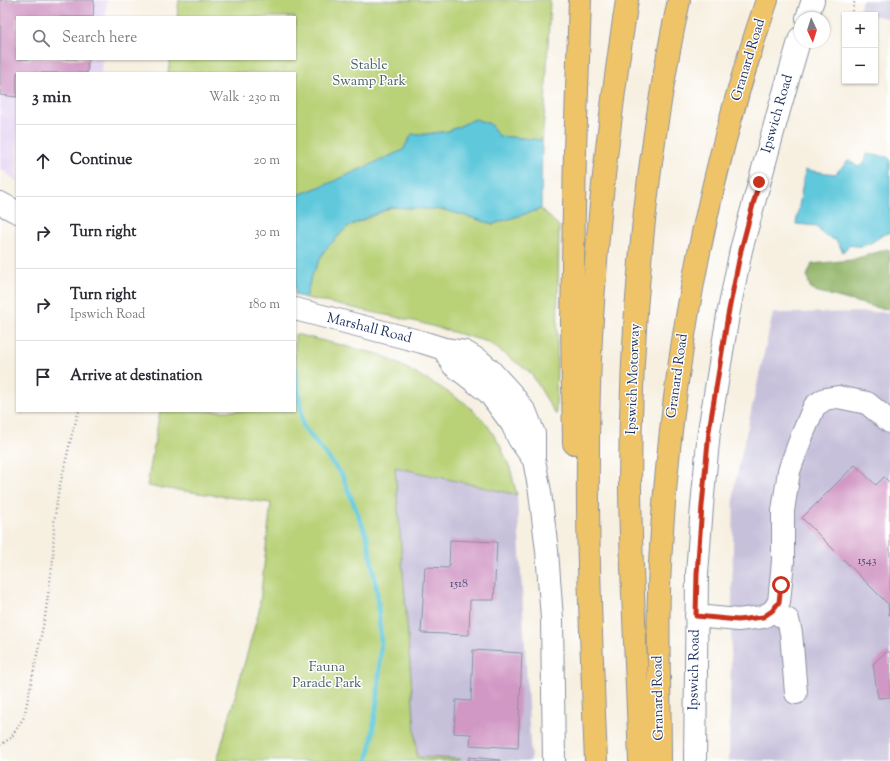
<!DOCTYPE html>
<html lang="en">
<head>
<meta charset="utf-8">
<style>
	:root { --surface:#fff; --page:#f7f7f7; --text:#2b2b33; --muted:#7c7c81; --line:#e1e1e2 }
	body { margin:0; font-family:"Sorts Mill Goudy",serif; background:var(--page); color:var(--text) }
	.controls { position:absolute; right:12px; top:12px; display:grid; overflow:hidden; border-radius:0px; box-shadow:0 1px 3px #0004 }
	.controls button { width:36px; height:36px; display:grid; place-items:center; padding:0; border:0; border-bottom:1px solid var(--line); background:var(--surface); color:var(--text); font:20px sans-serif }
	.compass { position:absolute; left:794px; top:12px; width:36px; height:36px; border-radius:50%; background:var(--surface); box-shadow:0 1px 3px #0004; rotate:176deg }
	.stop { position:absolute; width:12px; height:12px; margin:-9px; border:3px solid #c8321e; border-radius:50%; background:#fff }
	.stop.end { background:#c8321e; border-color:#fff; box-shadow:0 1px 4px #0008 }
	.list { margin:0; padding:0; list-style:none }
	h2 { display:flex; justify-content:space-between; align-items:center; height:52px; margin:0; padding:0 16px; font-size:17px }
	h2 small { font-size:13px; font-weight:400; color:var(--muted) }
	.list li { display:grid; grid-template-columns:26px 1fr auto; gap:12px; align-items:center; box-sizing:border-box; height:72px; padding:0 16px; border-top:1px solid var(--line) }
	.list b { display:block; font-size:15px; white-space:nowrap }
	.list p { margin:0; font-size:13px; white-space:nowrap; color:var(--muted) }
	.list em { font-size:13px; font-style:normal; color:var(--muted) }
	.icon { flex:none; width:22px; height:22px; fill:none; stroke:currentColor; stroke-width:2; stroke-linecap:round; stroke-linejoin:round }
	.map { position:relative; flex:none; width:890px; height:761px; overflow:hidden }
	.search { position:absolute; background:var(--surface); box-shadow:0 1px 3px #0004; left:16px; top:16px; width:280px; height:44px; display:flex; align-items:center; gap:10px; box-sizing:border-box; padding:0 14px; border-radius:0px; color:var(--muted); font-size:15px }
	.panel { position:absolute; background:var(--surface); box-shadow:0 1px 3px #0004; left:16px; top:72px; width:280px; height:340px; border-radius:0px }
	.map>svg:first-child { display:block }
</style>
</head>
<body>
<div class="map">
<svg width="890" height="761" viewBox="0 0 890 761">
	<rect width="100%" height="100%" fill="#fff"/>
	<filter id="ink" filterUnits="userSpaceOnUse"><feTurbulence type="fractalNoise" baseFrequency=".025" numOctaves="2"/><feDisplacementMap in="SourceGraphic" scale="8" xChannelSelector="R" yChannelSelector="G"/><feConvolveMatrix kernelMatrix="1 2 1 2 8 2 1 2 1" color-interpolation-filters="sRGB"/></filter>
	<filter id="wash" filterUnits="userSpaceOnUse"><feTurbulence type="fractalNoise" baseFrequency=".012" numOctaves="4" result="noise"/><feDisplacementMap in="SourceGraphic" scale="16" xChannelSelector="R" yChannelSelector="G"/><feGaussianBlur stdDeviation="0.9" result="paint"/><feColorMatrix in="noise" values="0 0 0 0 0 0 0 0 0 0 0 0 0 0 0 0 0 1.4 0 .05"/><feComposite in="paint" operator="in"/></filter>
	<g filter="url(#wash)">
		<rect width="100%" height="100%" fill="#f7f0e1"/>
		<!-- built -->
		<path fill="#e3d3f2" d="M0 0H107L105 17H17V59H102L101 73H17V182L0 168Z"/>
		<!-- industrial -->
		<path fill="#c6c0da" d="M862 0H890V19L859 12Z
			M890 312V761H729L734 488 773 313Z
			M395 467 517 495 531 761H460V759L417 757Z"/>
		<!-- green -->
		<path fill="#b9d278" stroke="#6a806b" d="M179 0H550L545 110 542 140 499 136 490 124 475 119 449 131 419 135H412L403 150 330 183 295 196V73H168L170 59H295V17H177Z
			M392 207 445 210 493 224 541 209 559 226 556 415 531 373 488 342 414 321 306 298 311 277 324 251 347 227Z
			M295 334 382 355 440 387 465 403 486 423 500 445 510 468 517 495 395 467 417 757 460 759V761H217L259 611 271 503 147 486 160 411H295Z"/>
		<!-- forest -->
		<path fill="#92b468" stroke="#567263" d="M887 249 890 250V309L878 308 811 290 807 276 812 264 851 260Z"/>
		<!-- water -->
		<path fill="#5fc8db" stroke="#3d7c9c" d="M475 119 490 124 499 136 542 140 541 209 493 224 445 210 391 207 347 227 324 251 311 277 306 298 295 295V196L330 183 403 150 412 134 419 135 449 131Z
			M867 154 887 157 890 159V233C881 234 875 242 866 245 861 247 855 246 849 245L843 252 836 240C826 237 822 236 817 226L796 224 805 170 835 174 849 160 858 167C864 164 866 160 867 154Z"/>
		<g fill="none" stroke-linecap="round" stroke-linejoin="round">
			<!-- stream -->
			<path stroke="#5fc8db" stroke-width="5" d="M295 365 303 426 342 475 367 537 377 591 381 641 378 694 371 745 367 761"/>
		</g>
		<g id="blocks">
			<!-- building -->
			<path fill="#d298c5" d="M0 0H94L93 17H17V59H88L87 73H17V97L0 95Z
				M855 465 876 485 884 477 890 483V615H889L888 604 802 518Z
				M450 540 497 542 494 600H470L469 635 421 633 425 567 449 568Z
				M473 650 522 653 518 748 470 745 471 734 454 733 456 700 471 701Z
				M886 652H890V697L878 698 873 664Z
				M469 757 500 760V761H468Z"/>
		</g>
	</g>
	<g filter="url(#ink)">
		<use href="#blocks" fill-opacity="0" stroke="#8990a0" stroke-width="1"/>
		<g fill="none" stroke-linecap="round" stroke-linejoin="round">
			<defs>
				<path id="minor" d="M807 18 813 0
					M0 203 17 212
					M295 309 422 342 444 349 465 352 480 361 491 371 512 394 526 413 534 434V460L540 492 547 551 552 619 554 761
					M444 349 453 365 489 393 512 424 519 439 534 460
					M773 611 788 620 791 633 796 693
					M696 616 738 620 763 617 773 611 779 602 783 561V511L789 471 801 438 814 407 816 405 825 399 838 397 867 403 890 422
					M695 761 697 574 702 506 709 431 728 315 741 250 779 110 800 38"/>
				<path id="highway" d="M574 443 572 324 575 151 580 0
					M596 761C590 619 584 477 591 335 597 223 610 111 627 0
					M640 761C637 670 631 579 630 488 630 325 645 160 679 0
					M660 761C660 690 656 619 661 547 672 361 707 176 767 0"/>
			</defs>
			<!-- minor casing -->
			<use href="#minor" stroke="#8990a0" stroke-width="24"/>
			<!-- highway casing -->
			<use href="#highway" stroke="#8990a0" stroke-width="24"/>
			<!-- path -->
			<path stroke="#8990a0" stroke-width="2.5" stroke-dasharray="1 3" stroke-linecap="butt" d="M851 15 855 0
				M0 745 11 738 24 717 45 617 53 559 54 523 58 494 72 434 79 411"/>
			<!-- minor -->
			<use href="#minor" stroke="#fff" stroke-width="22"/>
			<!-- highway -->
			<use href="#highway" stroke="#efc469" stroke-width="22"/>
		</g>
	</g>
	<g fill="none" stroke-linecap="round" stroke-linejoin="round" filter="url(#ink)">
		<!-- route -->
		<path stroke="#c8321e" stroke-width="5" d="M759 182 741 250 728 315 709 431 702 506 697 574 696 616 738 620 763 617 772 611 779 602 781 585"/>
	</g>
	<g text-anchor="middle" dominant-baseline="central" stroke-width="3" stroke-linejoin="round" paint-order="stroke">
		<!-- number labels -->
		<g font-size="12" fill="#494978">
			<text x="867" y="561">1543</text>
			<text x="459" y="584">1518</text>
		</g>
		<!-- street labels -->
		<g font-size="14" fill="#1b2f5e" stroke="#fff">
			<text transform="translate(749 60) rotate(-73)">Granard Road</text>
			<text transform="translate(778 114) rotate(-74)">Ipswich Road</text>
			<text transform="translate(369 329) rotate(14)">Marshall Road</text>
			<text transform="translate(678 376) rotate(-82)">Granard Road</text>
			<text transform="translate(634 379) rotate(-88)">Ipswich Motorway</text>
			<text transform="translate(695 670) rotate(-89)">Ipswich Road</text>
			<text transform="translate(659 698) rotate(-91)">Granard Road</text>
		</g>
		<!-- park labels -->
		<g font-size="14" fill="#4a6066" stroke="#fff">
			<text x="369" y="66">Stable<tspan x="369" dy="16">Swamp Park</tspan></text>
			<text x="327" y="668">Fauna<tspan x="327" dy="16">Parade Park</tspan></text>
		</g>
	</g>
</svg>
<div class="controls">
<button>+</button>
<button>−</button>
</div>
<svg class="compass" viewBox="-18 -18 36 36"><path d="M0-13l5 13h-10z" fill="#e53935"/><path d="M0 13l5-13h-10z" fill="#7c7c81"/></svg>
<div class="stop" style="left:781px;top:585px"></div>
<div class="stop end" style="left:759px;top:182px"></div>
<div class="search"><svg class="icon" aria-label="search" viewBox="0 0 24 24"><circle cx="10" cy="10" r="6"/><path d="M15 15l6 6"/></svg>Search here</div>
<section class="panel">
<h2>3 min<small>Walk · 230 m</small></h2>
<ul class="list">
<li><svg class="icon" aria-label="ahead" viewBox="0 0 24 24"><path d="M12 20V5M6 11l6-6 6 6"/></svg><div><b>Continue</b></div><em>20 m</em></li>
<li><svg class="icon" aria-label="right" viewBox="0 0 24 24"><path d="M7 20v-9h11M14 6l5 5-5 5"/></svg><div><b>Turn right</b></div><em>30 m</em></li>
<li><svg class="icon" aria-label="right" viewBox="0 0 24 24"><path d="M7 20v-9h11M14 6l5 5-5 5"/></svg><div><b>Turn right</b><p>Ipswich Road</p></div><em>180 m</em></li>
<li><svg class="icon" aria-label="arrive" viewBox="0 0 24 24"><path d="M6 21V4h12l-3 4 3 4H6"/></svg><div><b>Arrive at destination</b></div></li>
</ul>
</section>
</div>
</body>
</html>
